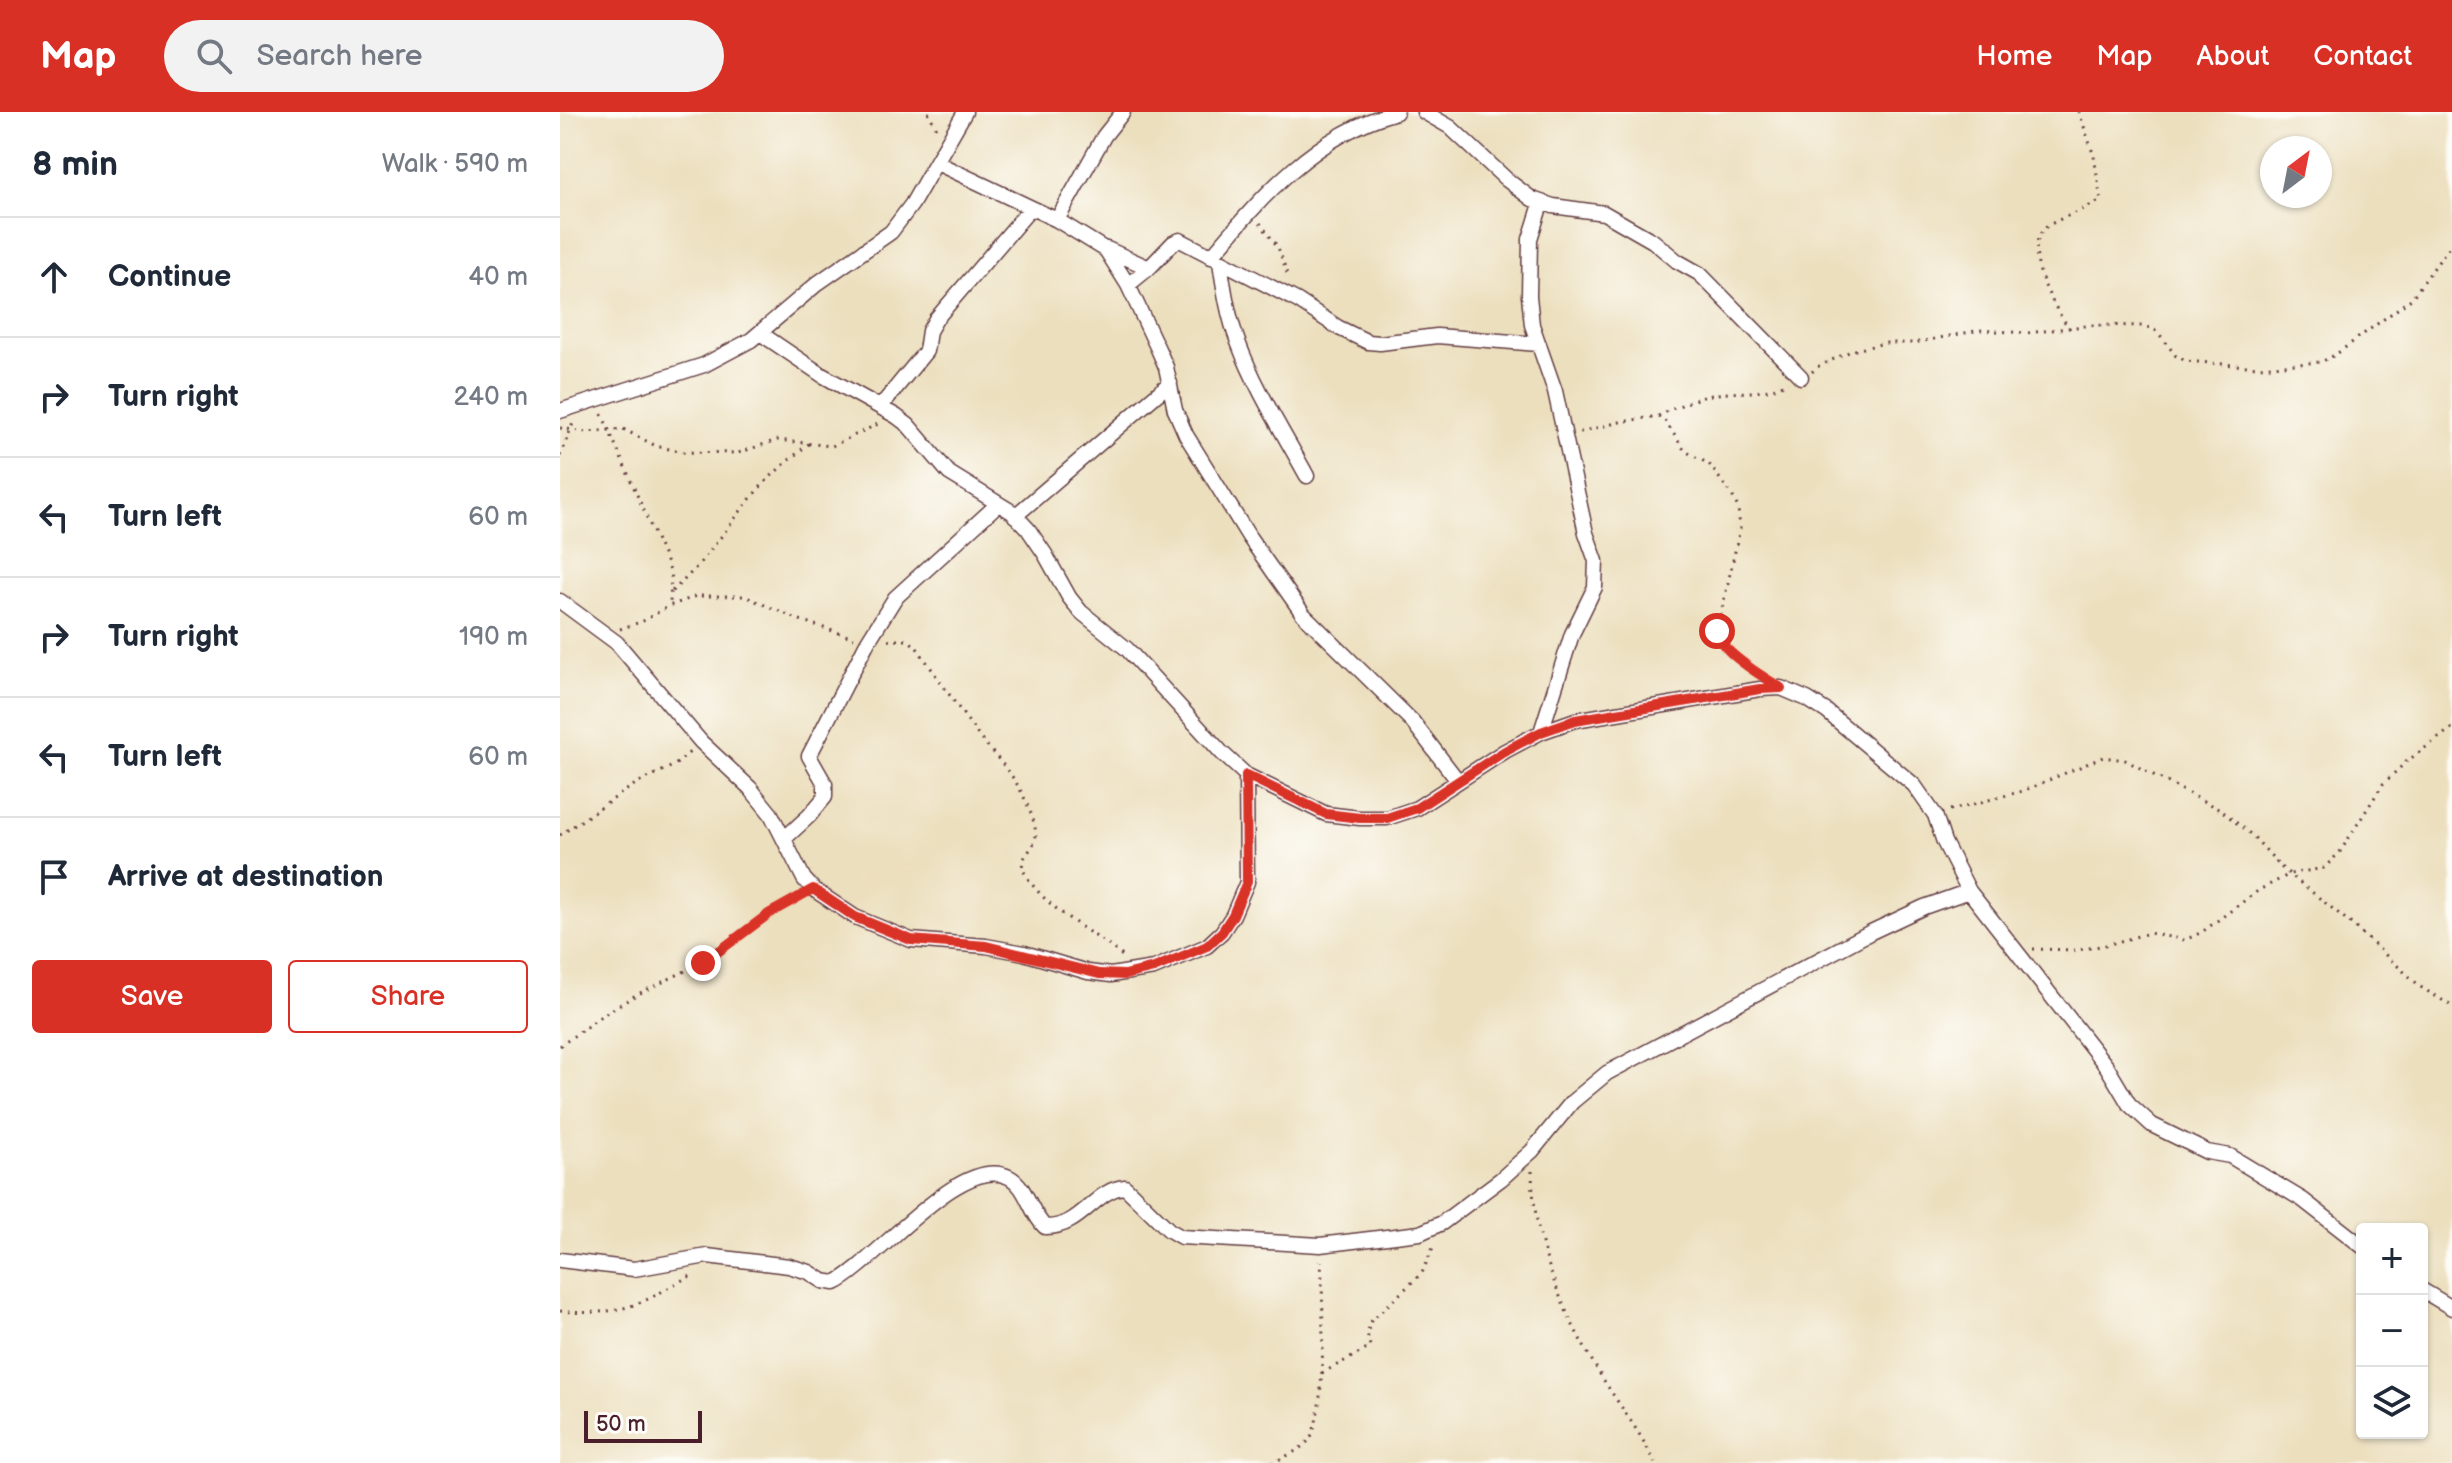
<!DOCTYPE html>
<html lang="en">
<head>
<meta charset="utf-8">
<style>
	:root { --surface:#fff; --page:#f2f2f3; --text:#1f2937; --muted:#747a83; --line:#e0e1e3; --accent:#d93025 }
	body { margin:0; font-family:"Balsamiq Sans",sans-serif; background:var(--page); color:var(--text) }
	.controls { position:absolute; right:24px; bottom:24px; display:grid; overflow:hidden; border-radius:8px; box-shadow:0 2px 6px #0004 }
	.controls button { width:72px; height:72px; display:grid; place-items:center; padding:0; border:0; border-bottom:2px solid var(--line); background:var(--surface); color:var(--text); font:40px sans-serif }
	.compass { position:absolute; left:1700px; top:24px; width:72px; height:72px; border-radius:50%; background:var(--surface); box-shadow:0 2px 6px #0004; rotate:32deg }
	.scale { position:absolute; left:24px; bottom:20px; width:118px; box-sizing:border-box; padding-left:8px; border:4px solid #4a1f2b; border-top:0; font-size:22px; line-height:28px; white-space:nowrap; color:#4a1f2b; -webkit-text-stroke:6px #fdfcf7; paint-order:stroke }
	.stop { position:absolute; width:24px; height:24px; margin:-18px; border:6px solid #d93025; border-radius:50%; background:#fff }
	.stop.end { background:#d93025; border-color:#fff; box-shadow:0 2px 8px #0008 }
	.list { margin:0; padding:0; list-style:none }
	h2 { display:flex; justify-content:space-between; align-items:center; height:104px; margin:0; padding:0 32px; font-size:34px }
	h2 small { font-size:26px; font-weight:400; color:var(--muted) }
	.list li { display:grid; grid-template-columns:52px 1fr auto; gap:24px; align-items:center; box-sizing:border-box; height:120px; padding:0 32px; border-top:2px solid var(--line) }
	.list b { display:block; font-size:30px; white-space:nowrap }
	.list em { font-size:26px; font-style:normal; color:var(--muted) }
	.actions { display:flex; gap:16px; padding:24px 32px }
	.actions a { flex:1; padding:18px 0; border:2px solid var(--accent); border-radius:8px; text-align:center; font-size:28px; color:var(--accent) }
	.actions .main { background:var(--accent); color:#fff }
	.icon { flex:none; width:44px; height:44px; fill:none; stroke:currentColor; stroke-width:2; stroke-linecap:round; stroke-linejoin:round }
	.map { position:relative; flex:none; width:1892px; height:1351px; overflow:hidden }
	header { display:flex; align-items:center; gap:48px; box-sizing:border-box; height:112px; padding:0 40px; background:var(--accent); color:#fff }
	header strong { font-size:38px }
	nav { display:flex; gap:44px; margin-inline-start:auto; font-size:28px }
	.search { width:560px; height:72px; background:var(--page); display:flex; align-items:center; gap:20px; box-sizing:border-box; padding:0 28px; border-radius:44px; color:var(--muted); font-size:30px }
	main { display:flex }
	aside { flex:1; background:var(--surface) }
	.map>svg:first-child { display:block }
</style>
</head>
<body>
<header>
<strong>Map</strong>
<div class="search"><svg class="icon" aria-label="search" viewBox="0 0 24 24"><circle cx="10" cy="10" r="6"/><path d="M15 15l6 6"/></svg>Search here</div>
<nav><a>Home</a><a>Map</a><a>About</a><a>Contact</a></nav>
</header>
<main>
<aside>
<h2>8 min<small>Walk · 590 m</small></h2>
<ul class="list">
<li><svg class="icon" aria-label="ahead" viewBox="0 0 24 24"><path d="M12 20V5M6 11l6-6 6 6"/></svg><div><b>Continue</b></div><em>40 m</em></li>
<li><svg class="icon" aria-label="right" viewBox="0 0 24 24"><path d="M7 20v-9h11M14 6l5 5-5 5"/></svg><div><b>Turn right</b></div><em>240 m</em></li>
<li><svg class="icon" aria-label="left" viewBox="0 0 24 24"><path d="M17 20v-9H6M10 6l-5 5 5 5"/></svg><div><b>Turn left</b></div><em>60 m</em></li>
<li><svg class="icon" aria-label="right" viewBox="0 0 24 24"><path d="M7 20v-9h11M14 6l5 5-5 5"/></svg><div><b>Turn right</b></div><em>190 m</em></li>
<li><svg class="icon" aria-label="left" viewBox="0 0 24 24"><path d="M17 20v-9H6M10 6l-5 5 5 5"/></svg><div><b>Turn left</b></div><em>60 m</em></li>
<li><svg class="icon" aria-label="arrive" viewBox="0 0 24 24"><path d="M6 21V4h12l-3 4 3 4H6"/></svg><div><b>Arrive at destination</b></div></li>
</ul>
<div class="actions"><a class="main">Save</a><a>Share</a></div>
</aside>
<div class="map">
<svg width="1892" height="1351" viewBox="0 0 1892 1351">
	<rect width="100%" height="100%" fill="#fdfcf7"/>
	<filter id="ink" filterUnits="userSpaceOnUse"><feTurbulence type="fractalNoise" baseFrequency=".0125" numOctaves="2"/><feDisplacementMap in="SourceGraphic" scale="16" xChannelSelector="R" yChannelSelector="G"/><feConvolveMatrix kernelMatrix="1 2 1 2 8 2 1 2 1" color-interpolation-filters="sRGB"/></filter>
	<filter id="wash" filterUnits="userSpaceOnUse"><feTurbulence type="fractalNoise" baseFrequency=".006" numOctaves="4" result="noise"/><feDisplacementMap in="SourceGraphic" scale="32" xChannelSelector="R" yChannelSelector="G"/><feGaussianBlur stdDeviation="1.8" result="paint"/><feColorMatrix in="noise" values="0 0 0 0 0 0 0 0 0 0 0 0 0 0 0 0 0 1.4 0 .05"/><feComposite in="paint" operator="in"/></filter>
	<g filter="url(#wash)">
		<rect width="100%" height="100%" fill="#ecdfbe"/>
	</g>
	<g filter="url(#ink)">
		<g fill="none" stroke-linecap="round" stroke-linejoin="round">
			<defs>
				<path id="street" d="M864 0 890 15 947 68 972 87 993 94 1044 101 1093 129 1117 149 1140 162 1241 265
					M377 51 497 108 546 138 568 173 598 237 606 255 615 298 626 323 689 425 743 502 852 609 898 669
					M981 92 970 127 969 184 972 213 995 279 1026 421 1036 449 1035 475 1012 522 981 620
					M497 108 544 24 563 0
					M547 137 589 156
					M651 145C702 84 756 22 836 0
					M660 150C664 177 668 204 678 230 695 276 723 320 747 364
					M568 173 589 156 613 131 620 128 738 189 779 216 808 230 820 231 877 224 979 232
					M200 221 262 263 336 304 348 313 389 361 452 400 468 417 485 442 509 485 521 500 567 537 662 641 686 663 766 702 800 706H827L857 696 945 639 981 620 1015 608 1200 577 1221 576 1247 587 1266 599 1354 673 1375 703 1384 730 1409 779 1547 955 1569 992 1592 1013 1647 1040 1670 1044 1743 1088 1802 1134
					M321 294 366 239 369 219 376 207 471 96
					M0 299 144 253 191 228 258 171 331 120 352 92 405 0
					M455 404 610 271
					M0 489 57 531 141 630 190 676 211 702 244 767 253 777 295 805 351 828 426 834 464 841 528 860 551 863 594 856 647 834 662 820 673 803 687 770 686 663
					M224 727 249 704 265 685V672L249 644 307 531 335 486 438 392
					M0 1148 74 1157 147 1144 229 1154 249 1160 263 1169 275 1171C315 1152 401 1040 449 1065 467 1074 470 1101 485 1115 522 1116 534 1077 565 1075L609 1118 621 1125 760 1133 860 1121 882 1111 941 1067 972 1039 1012 990 1047 961 1311 820 1364 795 1409 779
					M1862 1178 1892 1196"/>
			</defs>
			<!-- street casing -->
			<use href="#street" stroke="#623c41" stroke-width="17"/>
			<!-- path -->
			<path stroke="#623c41" stroke-width="3" stroke-dasharray="2 6" stroke-linecap="butt" d="M368 0 377 17
				M700 111 718 135 729 167
				M1510 217C1493 195 1461 138 1485 116 1494 108 1527 97 1541 88L1534 44 1519 0
				M1252 260 1257 255 1291 239 1325 231H1354L1420 218 1467 221 1533 213 1585 214 1597 219 1616 244 1626 249 1699 255 1761 250 1775 243 1851 187 1892 131
				M42 302 111 461 110 492
				M1098 304C1116 295 1132 287 1152 283 1176 278 1209 284 1228 270
				M0 316 26 320 63 317 96 334 123 340 178 341 217 328 272 334 318 312
				M1020 320 1060 310 1098 304 1105 309 1125 339 1149 352 1172 383 1178 396 1180 417 1156 524 1170 539 1198 561
				M0 344 14 309
				M112 479C145 451 168 413 196 380 213 361 231 346 251 330
				M60 517 83 509 109 494 137 484H184L237 507 294 526
				M328 528H347L355 533C376 563 396 593 418 623 438 648 454 661 467 692 471 701 478 718 475 728 470 744 455 746 467 765 490 801 533 819 565 846
				M1390 698 1463 679 1543 645 1565 648 1662 699 1694 725 1722 756 1788 809 1862 876 1892 894
				M0 723 77 671 115 653 131 639
				M1473 837 1518 838 1546 833 1589 821 1625 828 1642 820 1699 778 1730 762 1764 756 1780 740 1823 672 1846 650 1892 616
				M0 934 41 904 76 883 150 847 210 801 240 783
				M972 1059C973 1131 1003 1202 1040 1262 1058 1292 1080 1319 1095 1351
				M0 1199C32 1203 65 1200 94 1184 107 1177 120 1168 134 1163
				M762 1261 807 1237 810 1234 807 1221 811 1209 862 1161 875 1131
				M712 1351C724 1345 740 1339 749 1328 767 1303 763 1183 761 1149"/>
			<!-- street -->
			<use href="#street" stroke="#fff" stroke-width="14"/>
		</g>
	</g>
	<g fill="none" stroke-linecap="round" stroke-linejoin="round" filter="url(#ink)">
		<!-- route -->
		<path stroke="#d93025" stroke-width="10" d="M143 851 210 801 253 777 295 805 351 828 426 834 539 862 565 863 594 856 647 834 662 820 673 803 687 770 686 663 766 702 800 706H827L857 696 945 639 981 620 1015 608 1200 577 1221 576C1205 566 1157 538 1157 519"/>
	</g>
</svg>
<div class="controls">
<button>+</button>
<button>−</button>
<button><svg class="icon" aria-label="layers" viewBox="0 0 24 24"><path d="M12 4l9 5-9 5-9-5zM3 14l9 5 9-5"/></svg></button>
</div>
<svg class="compass" viewBox="-18 -18 36 36"><path d="M0-13l5 13h-10z" fill="#e53935"/><path d="M0 13l5-13h-10z" fill="#747a83"/></svg>
<div class="scale">50 m</div>
<div class="stop" style="left:1157px;top:519px"></div>
<div class="stop end" style="left:143px;top:851px"></div>
</div>
</main>
</body>
</html>
